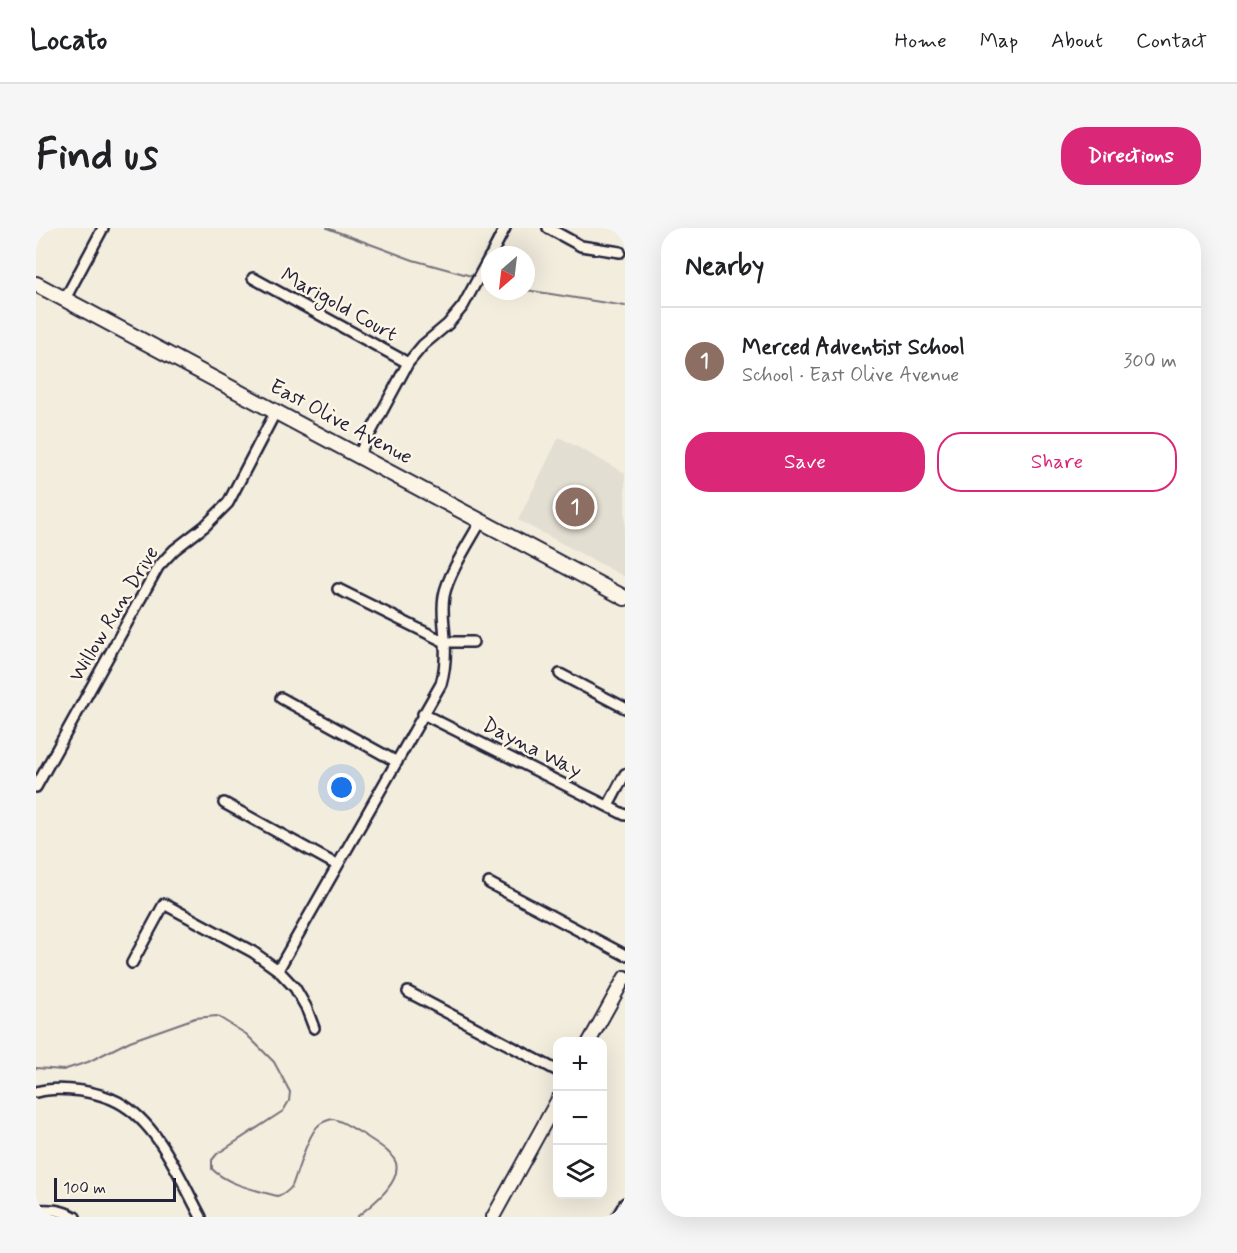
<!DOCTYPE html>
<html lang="en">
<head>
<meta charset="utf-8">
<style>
	:root { --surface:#fff; --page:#f6f6f6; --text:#202124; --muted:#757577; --line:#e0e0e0; --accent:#db2777 }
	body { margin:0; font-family:Mynerve,sans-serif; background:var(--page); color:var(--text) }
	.controls { position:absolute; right:18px; bottom:18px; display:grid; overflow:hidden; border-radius:12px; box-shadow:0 6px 24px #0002 }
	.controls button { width:54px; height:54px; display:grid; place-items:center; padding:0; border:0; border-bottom:2px solid var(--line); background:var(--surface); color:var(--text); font:30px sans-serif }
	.compass { position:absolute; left:445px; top:18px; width:54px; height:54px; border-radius:50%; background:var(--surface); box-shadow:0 6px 24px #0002; rotate:208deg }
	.scale { position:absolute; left:18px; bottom:15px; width:122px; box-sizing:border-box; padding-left:6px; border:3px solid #22223b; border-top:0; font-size:16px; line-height:21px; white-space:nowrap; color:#22223b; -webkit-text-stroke:4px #fcf5e5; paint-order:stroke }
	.you { position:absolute; left:306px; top:560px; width:21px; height:21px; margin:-15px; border:4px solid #fff; border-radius:50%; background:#1a73e8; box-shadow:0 0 0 9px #1a73e833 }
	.badge { display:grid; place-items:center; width:39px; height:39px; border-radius:50%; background:var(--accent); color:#fff; font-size:20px; font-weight:700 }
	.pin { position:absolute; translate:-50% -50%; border:3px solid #fff; box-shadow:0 2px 6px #0006 }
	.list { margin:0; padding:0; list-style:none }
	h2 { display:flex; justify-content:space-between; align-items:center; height:78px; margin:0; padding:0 24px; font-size:26px }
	h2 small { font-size:20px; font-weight:400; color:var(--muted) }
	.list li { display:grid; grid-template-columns:39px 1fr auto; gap:18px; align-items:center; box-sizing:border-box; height:108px; padding:0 24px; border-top:2px solid var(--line) }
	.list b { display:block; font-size:22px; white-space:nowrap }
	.list p { margin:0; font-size:20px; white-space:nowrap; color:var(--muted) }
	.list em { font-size:20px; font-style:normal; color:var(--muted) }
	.actions { display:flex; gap:12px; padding:18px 24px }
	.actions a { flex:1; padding:14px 0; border:2px solid var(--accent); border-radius:24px; text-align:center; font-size:21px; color:var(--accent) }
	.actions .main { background:var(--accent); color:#fff }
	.icon { flex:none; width:33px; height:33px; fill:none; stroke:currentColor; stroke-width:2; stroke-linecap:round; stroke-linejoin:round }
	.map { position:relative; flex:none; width:589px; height:989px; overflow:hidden; border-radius:24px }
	header { display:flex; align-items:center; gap:36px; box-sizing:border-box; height:84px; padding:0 30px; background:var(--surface); border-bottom:2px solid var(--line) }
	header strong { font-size:28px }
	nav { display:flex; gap:33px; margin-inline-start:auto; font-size:21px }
	.intro { display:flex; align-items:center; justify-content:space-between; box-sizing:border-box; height:144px; padding:0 36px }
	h1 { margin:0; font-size:42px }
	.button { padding:15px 27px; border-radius:24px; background:var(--accent); color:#fff; font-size:21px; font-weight:700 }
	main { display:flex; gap:36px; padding:0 36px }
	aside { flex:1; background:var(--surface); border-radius:24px; box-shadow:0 6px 24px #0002 }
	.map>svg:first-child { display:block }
</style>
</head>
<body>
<header>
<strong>Locato</strong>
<nav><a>Home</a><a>Map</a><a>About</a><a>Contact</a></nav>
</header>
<div class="intro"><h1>Find us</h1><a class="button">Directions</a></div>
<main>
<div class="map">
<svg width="589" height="989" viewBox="0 0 589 989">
	<rect width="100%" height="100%" fill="#f3edde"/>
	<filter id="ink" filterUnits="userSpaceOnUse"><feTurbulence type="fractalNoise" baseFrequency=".0167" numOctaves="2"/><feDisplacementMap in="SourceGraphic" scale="12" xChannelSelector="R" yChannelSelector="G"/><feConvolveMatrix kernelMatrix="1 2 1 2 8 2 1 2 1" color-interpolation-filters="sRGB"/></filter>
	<g filter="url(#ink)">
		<!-- built -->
		<path fill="#e3ded2" d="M523 209 589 245V349L482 292Z"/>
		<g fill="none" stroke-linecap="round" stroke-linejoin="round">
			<!-- stream -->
			<path stroke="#75727b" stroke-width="2" d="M291 0 377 32 439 49
				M445 50 454 53
				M490 62 589 78
				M0 840 27 842 52 834 94 813 159 790 181 788 210 806 238 834 254 864 253 873 247 883 181 926 176 932V941C192 957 220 962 241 968 248 966 252 964 256 958 262 943 272 905 284 896 287 894 294 891 297 891 306 892 345 917 352 924 355 927 359 932 360 935 365 956 335 977 321 989"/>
			<defs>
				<path id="minor" d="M512 0 545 18 584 24
					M455 27 469 0
					M217 50 372 135
					M29 71 67 0
					M322 228 372 135 387 117 412 96 427 78 454 28
					M302 361 409 414H437
					M524 446 589 480
					M245 470 361 534
					M387 486 589 587
					M0 559 122 339 138 322 169 298 192 275 240 183
					M188 575 301 637
					M572 578 589 546
					M453 655 589 727
					M96 735 128 676 217 724 242 742 259 760 270 779 278 800
					M242 742 405 456C409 442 410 429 409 414 409 399 405 384 408 368 412 346 434 313 445 293
					M372 764 522 843
					M0 864C14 860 32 861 46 863 58 865 71 868 82 874 122 895 144 950 165 989
					M0 982C15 981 25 982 39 989
					M581 989 589 975"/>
				<path id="tertiary" d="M553 814 589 749
					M457 989 522 871"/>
				<path id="secondary" d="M0 56 589 370"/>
			</defs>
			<!-- minor casing -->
			<use href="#minor" stroke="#22223b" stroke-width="14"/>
			<!-- tertiary casing -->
			<use href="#tertiary" stroke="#22223b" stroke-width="16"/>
			<!-- secondary casing -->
			<use href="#secondary" stroke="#22223b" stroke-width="18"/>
			<!-- minor -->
			<use href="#minor" stroke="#fcf5e5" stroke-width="9"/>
			<!-- tertiary -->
			<use href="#tertiary" stroke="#fcf5e5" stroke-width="12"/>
			<!-- secondary -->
			<use href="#secondary" stroke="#fcf5e5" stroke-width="14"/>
		</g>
	</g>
	<g text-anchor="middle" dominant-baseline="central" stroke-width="5" stroke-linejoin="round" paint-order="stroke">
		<!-- street labels -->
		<g font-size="21" fill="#22223b" stroke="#fcf5e5">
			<text transform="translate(303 77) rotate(29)">Marigold Court</text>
			<text transform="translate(305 194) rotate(28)">East Olive Avenue</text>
			<text transform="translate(78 386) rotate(-59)">Willow Run Drive</text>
			<text transform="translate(496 520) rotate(27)">Dayna Way</text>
		</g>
	</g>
</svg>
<div class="controls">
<button>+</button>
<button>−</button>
<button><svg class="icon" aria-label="layers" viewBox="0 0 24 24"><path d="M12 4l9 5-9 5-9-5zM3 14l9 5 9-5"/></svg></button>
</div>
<svg class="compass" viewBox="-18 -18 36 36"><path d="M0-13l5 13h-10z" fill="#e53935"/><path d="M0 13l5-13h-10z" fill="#757577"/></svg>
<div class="scale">100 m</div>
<div class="you"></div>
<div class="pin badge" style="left:539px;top:279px;background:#8d6e63">1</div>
</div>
<aside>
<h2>Nearby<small></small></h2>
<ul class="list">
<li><span class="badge" style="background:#8d6e63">1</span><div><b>Merced Adventist School</b><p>School · East Olive Avenue</p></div><em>300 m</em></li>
</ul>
<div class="actions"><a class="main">Save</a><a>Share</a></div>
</aside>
</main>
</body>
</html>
